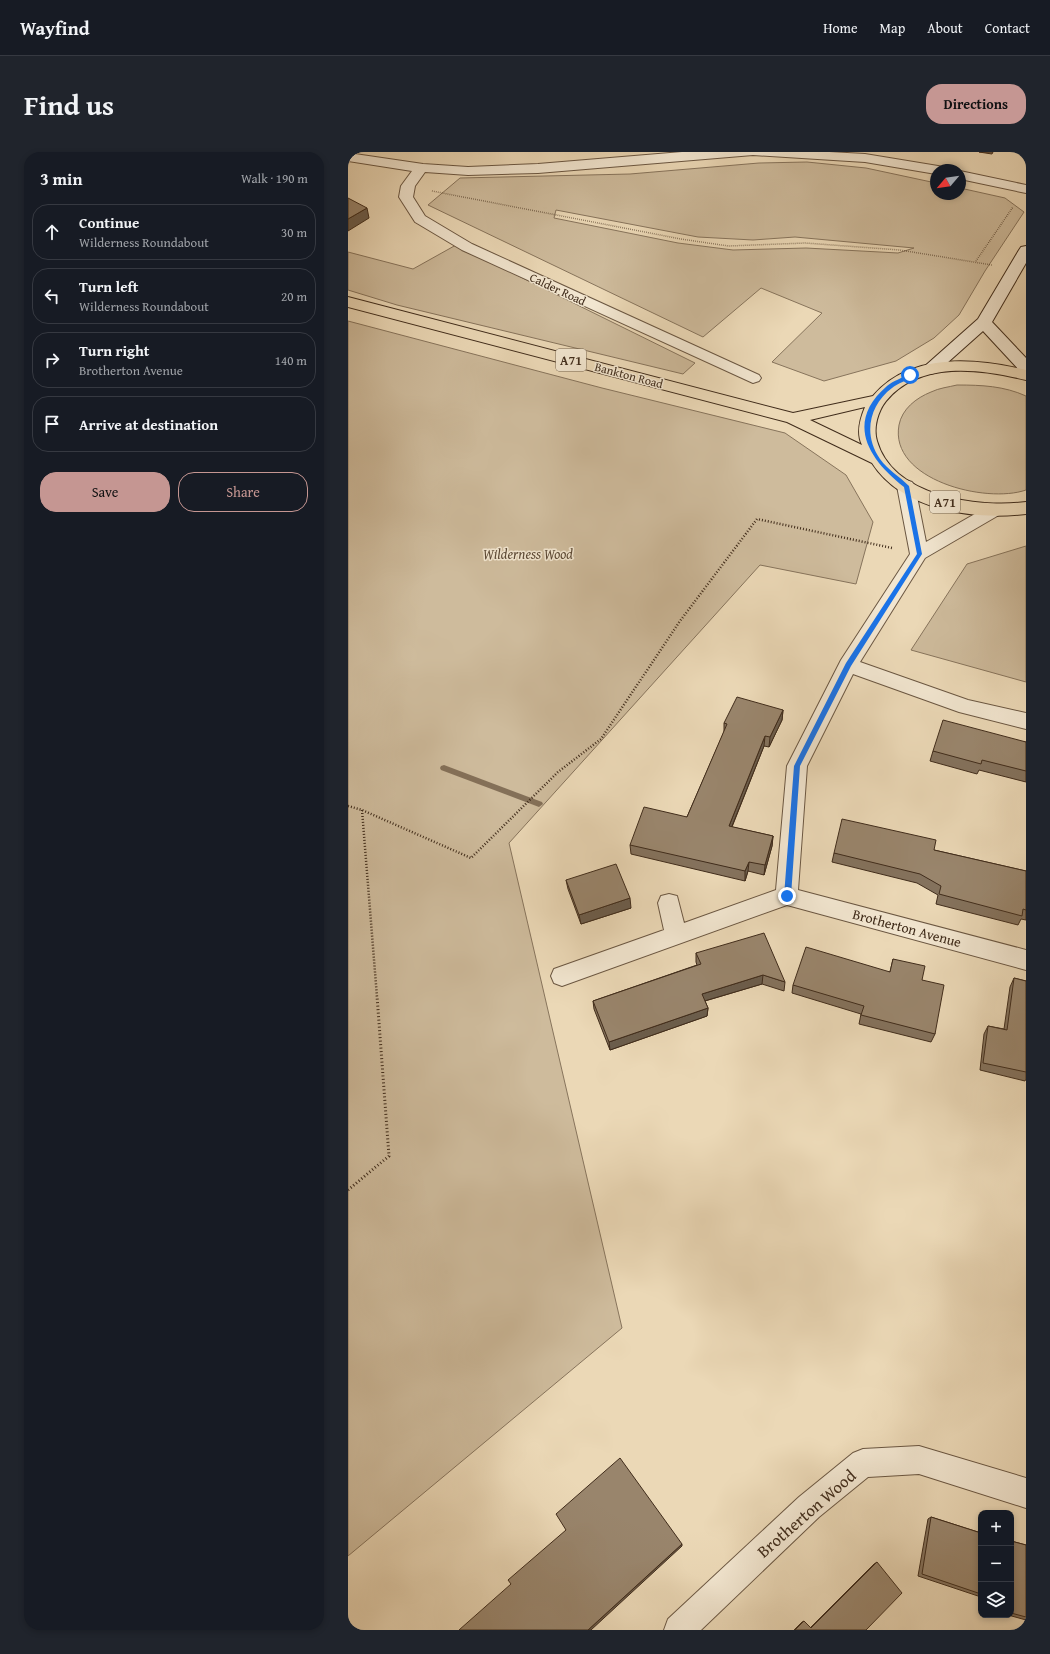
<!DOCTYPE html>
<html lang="en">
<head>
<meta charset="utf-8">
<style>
	:root { --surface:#171b24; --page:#20242c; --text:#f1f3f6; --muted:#9ea1a6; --line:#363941; --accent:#c59692 }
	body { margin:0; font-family:"Gentium Book Plus",serif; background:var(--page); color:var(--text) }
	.controls { position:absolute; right:12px; bottom:12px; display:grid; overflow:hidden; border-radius:8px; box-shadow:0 2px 6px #0003 }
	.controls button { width:36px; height:36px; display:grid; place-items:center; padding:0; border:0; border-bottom:1px solid var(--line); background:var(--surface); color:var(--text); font:20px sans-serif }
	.compass { position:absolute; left:582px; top:12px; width:36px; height:36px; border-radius:50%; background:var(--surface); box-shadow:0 2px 6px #0003; rotate:241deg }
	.stop { position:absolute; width:12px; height:12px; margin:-9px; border:3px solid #1a73e8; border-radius:50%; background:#fff }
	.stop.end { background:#1a73e8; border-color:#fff; box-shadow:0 1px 4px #0008 }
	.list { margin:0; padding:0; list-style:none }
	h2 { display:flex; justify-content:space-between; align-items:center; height:52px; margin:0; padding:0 16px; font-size:17px }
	h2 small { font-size:13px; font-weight:400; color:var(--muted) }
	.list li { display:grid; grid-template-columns:26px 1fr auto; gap:12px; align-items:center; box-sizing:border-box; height:56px; margin:0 8px 8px; padding:0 8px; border:1px solid var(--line); border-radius:16px }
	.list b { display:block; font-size:15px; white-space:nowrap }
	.list p { margin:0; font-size:13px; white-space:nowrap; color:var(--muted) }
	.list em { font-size:13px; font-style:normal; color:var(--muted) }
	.actions { display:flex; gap:8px; padding:12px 16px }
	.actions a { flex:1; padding:9px 0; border:1px solid var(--accent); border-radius:16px; text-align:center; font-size:14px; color:var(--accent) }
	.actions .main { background:var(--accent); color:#111 }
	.icon { flex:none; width:22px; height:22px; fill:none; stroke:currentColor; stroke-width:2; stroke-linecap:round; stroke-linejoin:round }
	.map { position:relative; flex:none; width:678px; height:1478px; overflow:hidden; border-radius:16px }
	header { display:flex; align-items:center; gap:24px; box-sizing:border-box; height:56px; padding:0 20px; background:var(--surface); border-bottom:1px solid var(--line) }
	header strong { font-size:19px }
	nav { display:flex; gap:22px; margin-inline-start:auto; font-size:14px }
	.intro { display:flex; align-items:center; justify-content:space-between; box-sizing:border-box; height:96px; padding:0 24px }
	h1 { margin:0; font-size:28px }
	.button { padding:10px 18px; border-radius:16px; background:var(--accent); color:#111; font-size:14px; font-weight:700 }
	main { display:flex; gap:24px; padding:0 24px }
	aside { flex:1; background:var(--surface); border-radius:16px; box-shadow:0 2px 6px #0003 }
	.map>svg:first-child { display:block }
</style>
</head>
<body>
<header>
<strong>Wayfind</strong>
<nav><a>Home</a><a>Map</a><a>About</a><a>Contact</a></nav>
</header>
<div class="intro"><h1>Find us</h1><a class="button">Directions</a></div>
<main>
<aside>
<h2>3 min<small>Walk · 190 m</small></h2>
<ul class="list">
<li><svg class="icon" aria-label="ahead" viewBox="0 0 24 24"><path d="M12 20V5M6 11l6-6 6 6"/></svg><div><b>Continue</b><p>Wilderness Roundabout</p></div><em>30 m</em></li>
<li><svg class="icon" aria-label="left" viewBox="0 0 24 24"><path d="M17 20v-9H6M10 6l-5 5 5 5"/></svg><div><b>Turn left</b><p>Wilderness Roundabout</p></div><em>20 m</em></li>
<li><svg class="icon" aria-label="right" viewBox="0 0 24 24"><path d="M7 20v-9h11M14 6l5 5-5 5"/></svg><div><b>Turn right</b><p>Brotherton Avenue</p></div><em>140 m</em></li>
<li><svg class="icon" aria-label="arrive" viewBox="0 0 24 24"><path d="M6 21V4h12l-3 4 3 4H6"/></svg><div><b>Arrive at destination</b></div></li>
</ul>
<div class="actions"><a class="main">Save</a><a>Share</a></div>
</aside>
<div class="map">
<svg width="678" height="1478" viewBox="0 0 678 1478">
	<rect width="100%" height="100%" fill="#ebd8b6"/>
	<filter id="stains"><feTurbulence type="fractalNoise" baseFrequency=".005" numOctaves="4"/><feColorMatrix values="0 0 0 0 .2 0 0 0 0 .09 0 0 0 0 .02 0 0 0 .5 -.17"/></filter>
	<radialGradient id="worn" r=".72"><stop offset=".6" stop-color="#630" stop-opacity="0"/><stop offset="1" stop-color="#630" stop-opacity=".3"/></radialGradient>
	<!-- green -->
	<path fill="#cebb9c" stroke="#87745c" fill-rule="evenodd" d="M459 10 518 16 588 31V42H612V36L657 46 676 60 637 119 611 163 586 186 548 209 476 229 424 210 474 161 413 136 355 185 80 53 112 26 282 22 411 11ZM208 58 350 85 405 88 447 85 566 96 550 101 458 96 385 98 330 91 206 66Z
		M108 93 347 211 335 222 49 153 0 138V100L65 117Z
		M0 169 254 236 437 281 498 323 525 370 508 432 412 413 161 691 274 1176 0 1404Z
		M609 233C634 233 656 234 678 244V338C638 352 541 328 551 273 554 257 568 246 583 240 591 236 601 235 609 233Z
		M678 394V530L563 498 619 412Z"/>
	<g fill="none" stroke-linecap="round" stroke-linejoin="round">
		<!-- stream -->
		<path fill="#847058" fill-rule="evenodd" d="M96 613 194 650 195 652 191 655 93 618 92 616 93 614Z"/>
		<defs>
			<path id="street" d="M334 0H481L517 2 590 14 595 15 597 18H588V22L517 10 405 3 190 21 120 23 77 20 67 34 65 45 77 64 124 92 411 223 413 226 411 229 405 231 114 98 67 70 51 45 53 34 64 19 0 9V1L75 12 120 15 190 12Z
				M612 19 678 33V41L612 27Z
				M558 328 564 330 567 334 578 390 639 355 645 353 651 355 654 359 651 363 577 406 512 510 620 548 678 561V577L611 560 505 522 459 614 450 738 678 798V818L439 753 214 834 206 831 203 824 206 817 316 778 310 751 313 744 321 742 329 744 336 771 428 738 439 614 493 508 562 402 549 334 552 330Z
				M571 1294 678 1326V1356L571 1322 520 1325 471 1365 353 1478H316L320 1467 451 1345 505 1301 515 1297Z"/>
			<path id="secondary" d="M678 94V111L644 170 678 206V221L672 219 635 179 589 220 583 222 577 220 575 217 577 214 630 167 671 98 673 95Z"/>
			<path id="primary" d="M0 145 445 261 525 244C562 200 628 206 678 218V228C633 217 572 208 538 249 530 259 525 276 529 289 545 345 630 356 678 350V362C626 368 555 359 524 311L439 270 0 155ZM517 255C512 267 508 281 514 293L462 268Z"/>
		</defs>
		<!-- street casing -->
		<use href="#street" stroke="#6b5742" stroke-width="2"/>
		<!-- secondary casing -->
		<use href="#secondary" stroke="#402c1b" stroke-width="2"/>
		<!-- primary casing -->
		<use href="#primary" stroke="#402c1b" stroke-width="2"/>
		<!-- path-far2 -->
		<path stroke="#402c1b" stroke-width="1.5" stroke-dasharray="0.5 1.5" stroke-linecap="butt" d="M84 39 333 87 380 94 457 91 552 98 644 113
			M628 109 665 55"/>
		<!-- path-far1 -->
		<path stroke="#402c1b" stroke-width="2.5" stroke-dasharray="1 2" stroke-linecap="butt" d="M0 654 14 658 123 706 210 620 253 587 332 469 409 367 544 396
			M14 658 29 845"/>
		<!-- path -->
		<path stroke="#402c1b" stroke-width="3" stroke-dasharray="1 2.5" stroke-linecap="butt" d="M0 1038 41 1004 29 844"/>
		<!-- street -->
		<use href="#street" fill="#f2e6d0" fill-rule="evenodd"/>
		<!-- secondary -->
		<use href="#secondary" fill="#f2e6d0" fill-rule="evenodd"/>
		<!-- primary -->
		<use href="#primary" fill="#ebd8b6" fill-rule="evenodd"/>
	</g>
	<!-- wall -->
	<path fill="#84725d" stroke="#402c1b" d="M631 0H645L644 2Z
		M435 558 434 568 421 595 416 594 384 675 425 684 424 694 416 723 400 719 397 729 283 702 282 693 339 665 376 580V571Z
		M678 590V630L631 618 629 622 582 609 585 599Z
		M586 698 678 719V768L673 767 670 773 588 752 590 743 569 731 484 710 486 701Z
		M218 728 283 756 233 772 220 737Z
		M348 801 437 830 436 839 414 832 357 849 360 856 359 864 262 898 246 857 245 849 349 813 348 810Z
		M545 807 574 828 587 882 583 890 511 872 513 862 444 841 445 833 542 820Z
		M666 826 678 829V927L677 929 632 918 636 882 640 874 656 877 662 835Z
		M583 1365 633 1381V1445L570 1424 580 1367Z
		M663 1389 678 1393V1468L660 1463H663Z
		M529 1410 518 1478H446L454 1470 456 1469 462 1476 526 1412Z"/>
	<!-- shaded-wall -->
	<path fill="#6b5d4c" stroke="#402c1b" d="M19 56 21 66 0 79V67Z
		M435 558 434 568 421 595 422 585Z
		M417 584 416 594 380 684 381 674Z
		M425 684 424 694 416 723 417 713Z
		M401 710 400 719 397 729V719Z
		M282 746 283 756 233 772 231 763Z
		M415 823 414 832 353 850 354 842Z
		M360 856 359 864 262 898 261 890Z
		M334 1392V1394L243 1478H240Z"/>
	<!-- building -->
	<path fill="#99856c" stroke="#402c1b" d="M0 46 19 56 0 67Z
		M389 545 435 558 422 585 417 584 381 674 425 684 417 713 401 710 397 719 282 693 296 655 339 665 379 572 376 571Z
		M595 568 678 590V619L634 608 633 612 585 599Z
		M494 667 588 688 586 698 678 719V758L675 757 674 764 591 742 593 734 572 722 486 701Z
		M268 712 282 746 231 763 218 728Z
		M416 781 437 830 415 823 354 842 360 856 261 890 245 849 353 812 348 801Z
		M458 795 542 820 545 807 577 814 574 828 596 833 587 882 513 863 516 854 445 833Z
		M666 826 678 829V920L635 911 640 874 659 878Z
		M272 1306 334 1392 240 1478H111L163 1432 160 1428 218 1378 208 1362Z
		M583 1365 633 1381V1442L574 1422Z
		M663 1389 678 1393V1465L663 1461Z
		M529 1410 554 1441 518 1478H447L456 1469 463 1476Z"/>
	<!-- route -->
	<path fill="#1a73e8" d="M561 222 565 223C559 229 550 231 544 236 521 253 515 283 532 307 540 318 551 324 561 334L574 402 503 514 452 614 443 744 439 747 436 744 446 614 498 511 569 402 556 335C520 307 497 270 539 234 545 229 554 226 561 222Z"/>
	<g text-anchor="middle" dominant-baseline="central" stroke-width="3" stroke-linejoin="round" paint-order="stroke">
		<!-- far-street labels -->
		<g font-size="12" fill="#402c1b" stroke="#f2e6d0">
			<text transform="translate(210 137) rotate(25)">Calder Road</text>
			<text transform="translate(281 223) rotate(15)">Bankton Road</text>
		</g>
		<!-- shield labels -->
		<g fill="#f2e6d0" stroke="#756451" stroke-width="1">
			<rect x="208" y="197" width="30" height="22" rx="3"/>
			<rect x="582" y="339" width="30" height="22" rx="3"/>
		</g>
		<g font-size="13" font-weight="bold" fill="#402c1b">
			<text x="223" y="208">A71</text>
			<text x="597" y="350">A71</text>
		</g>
		<!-- park labels -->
		<g font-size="14" font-style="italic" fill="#5c4935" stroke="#f2e6d0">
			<text x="180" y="402">Wilderness Wood</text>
		</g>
		<!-- street labels -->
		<g font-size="14" fill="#402c1b" stroke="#f2e6d0">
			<text transform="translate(559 776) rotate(15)">Brotherton Avenue</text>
		</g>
		<!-- near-street labels -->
		<g font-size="17" fill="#402c1b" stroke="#f2e6d0">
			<text transform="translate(458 1361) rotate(-41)">Brotherton Wood</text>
		</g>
	</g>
	<rect width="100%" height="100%" filter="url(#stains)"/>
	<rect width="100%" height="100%" fill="url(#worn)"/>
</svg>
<div class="controls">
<button>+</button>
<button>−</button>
<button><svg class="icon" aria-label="layers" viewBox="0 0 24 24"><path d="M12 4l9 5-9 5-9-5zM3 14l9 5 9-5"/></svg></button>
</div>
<svg class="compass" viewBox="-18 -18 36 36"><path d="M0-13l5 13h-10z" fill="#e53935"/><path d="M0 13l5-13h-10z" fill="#9ea1a6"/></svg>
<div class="stop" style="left:562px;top:223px"></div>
<div class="stop end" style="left:439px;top:744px"></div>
</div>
</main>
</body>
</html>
